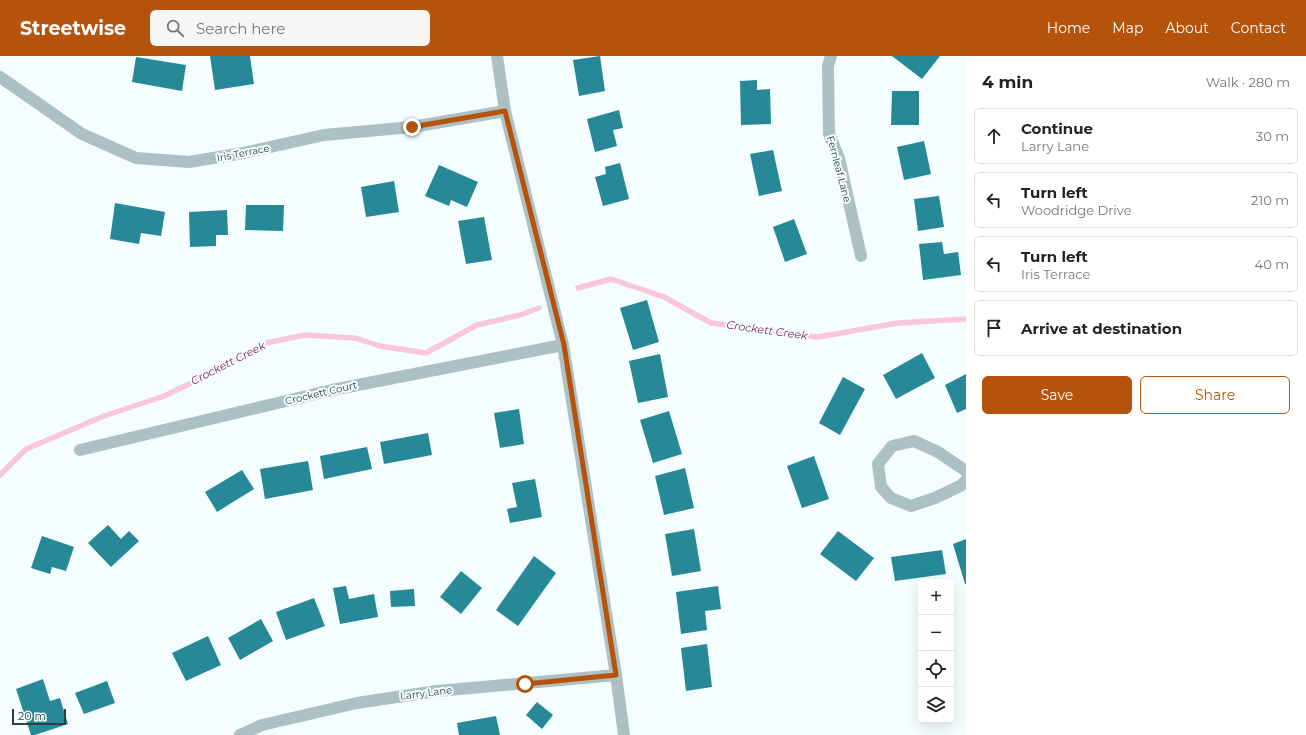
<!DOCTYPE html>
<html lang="en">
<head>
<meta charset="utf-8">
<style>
	:root { --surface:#fff; --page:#f6f6f6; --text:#222; --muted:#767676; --line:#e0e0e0; --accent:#b45309 }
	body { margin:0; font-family:Montserrat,sans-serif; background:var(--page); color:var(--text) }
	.controls { position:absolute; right:12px; bottom:12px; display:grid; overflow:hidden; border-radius:6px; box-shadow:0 4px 16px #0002 }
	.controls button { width:36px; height:36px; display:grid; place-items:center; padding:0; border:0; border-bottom:1px solid var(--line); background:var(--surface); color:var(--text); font:20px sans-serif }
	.scale { position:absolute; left:12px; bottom:10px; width:54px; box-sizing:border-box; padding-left:4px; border:2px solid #2d4043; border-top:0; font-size:11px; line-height:14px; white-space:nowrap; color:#2d4043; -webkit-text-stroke:3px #f4fdff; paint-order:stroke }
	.stop { position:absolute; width:12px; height:12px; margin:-9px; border:3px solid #b45309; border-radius:50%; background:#fff }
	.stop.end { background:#b45309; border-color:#fff; box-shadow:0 1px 4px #0008 }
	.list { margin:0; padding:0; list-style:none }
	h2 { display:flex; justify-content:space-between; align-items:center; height:52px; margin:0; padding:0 16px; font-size:17px }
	h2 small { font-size:13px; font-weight:400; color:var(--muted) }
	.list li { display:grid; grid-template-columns:26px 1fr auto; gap:12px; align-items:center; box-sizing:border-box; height:56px; margin:0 8px 8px; padding:0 8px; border:1px solid var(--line); border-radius:6px }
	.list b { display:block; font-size:15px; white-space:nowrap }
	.list p { margin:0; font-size:13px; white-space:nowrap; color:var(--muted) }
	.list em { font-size:13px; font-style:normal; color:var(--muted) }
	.actions { display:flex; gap:8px; padding:12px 16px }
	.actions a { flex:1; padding:9px 0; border:1px solid var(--accent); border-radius:6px; text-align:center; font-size:14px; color:var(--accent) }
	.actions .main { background:var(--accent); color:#fff }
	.icon { flex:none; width:22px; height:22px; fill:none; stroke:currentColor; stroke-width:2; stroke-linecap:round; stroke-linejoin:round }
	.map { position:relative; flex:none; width:966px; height:679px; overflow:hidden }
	header { display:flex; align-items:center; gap:24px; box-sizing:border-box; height:56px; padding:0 20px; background:var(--accent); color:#fff }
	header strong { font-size:19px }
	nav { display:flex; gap:22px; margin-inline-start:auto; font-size:14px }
	.search { width:280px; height:36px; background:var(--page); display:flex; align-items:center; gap:10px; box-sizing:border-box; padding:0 14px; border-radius:6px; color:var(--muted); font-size:15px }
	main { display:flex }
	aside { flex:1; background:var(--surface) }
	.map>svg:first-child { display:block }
</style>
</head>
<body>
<header>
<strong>Streetwise</strong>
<div class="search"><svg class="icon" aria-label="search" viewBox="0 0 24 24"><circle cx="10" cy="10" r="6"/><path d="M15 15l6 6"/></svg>Search here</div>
<nav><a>Home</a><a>Map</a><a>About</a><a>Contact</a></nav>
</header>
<main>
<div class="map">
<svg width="966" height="679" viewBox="0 0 966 679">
	<rect width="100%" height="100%" fill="#f4fdff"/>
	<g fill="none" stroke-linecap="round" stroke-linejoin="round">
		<!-- stream -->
		<path stroke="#f9c6e0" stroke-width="5.5" d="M578 232 611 223 664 241 711 267 818 281 898 267 966 263
			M0 419 26 393 104 360 164 340 212 317 266 287 305 279 355 282 380 290 426 297 477 269 520 259 539 252"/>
	</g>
	<!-- building -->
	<path fill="#278897" d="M210 0H250L254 28 215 34Z
		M600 0 605 35 579 40 573 4Z
		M892 0H940L922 23Z
		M136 1 186 9 182 35 132 26Z
		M757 24V34L770 33 771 68 741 69 740 25Z
		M892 35H919V69H891Z
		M619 54 623 72 613 74 617 90 595 96 587 63Z
		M924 85 931 118 904 124 897 91Z
		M773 94 782 135 759 140 750 98Z
		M620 107 629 143 603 150 595 121 606 118 605 111Z
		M439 109 478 126 467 151 451 144 449 150 425 140Z
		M394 125 399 156 366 161 361 131Z
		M939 140 944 171 918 175 914 143Z
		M115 147 165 156 161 180 141 177 139 188 110 183Z
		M246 149H284L283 175 245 174Z
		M227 154 228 179H216V190L190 191 189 156Z
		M484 161 492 204 466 208 458 165Z
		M794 163 807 198 785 206 773 171Z
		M942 186 944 198 958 196 961 219 923 224 919 188Z
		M647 244 659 286 633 294 620 252Z
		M922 297 935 322 896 343 883 319Z
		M660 298 668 341 638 347 629 305Z
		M966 318V353L957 357 945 329Z
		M843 321 865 333 840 379 819 367Z
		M519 353 524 388 500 392 494 357Z
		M669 355 682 398 653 407 640 364Z
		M428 377 432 399 384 408 380 386Z
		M367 391 372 413 324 423 320 400Z
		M814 400 829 443 802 452 787 410Z
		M308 405 313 434 265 443 260 413Z
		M685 412 694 452 664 459 655 420Z
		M242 414 254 433 217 456 205 436Z
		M535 423 542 461 510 467 507 453 517 451 512 427Z
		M108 469 121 483 129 475 139 485 111 511 88 487Z
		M694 473 701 515 672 520 665 478Z
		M838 475 874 502 856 525 820 498Z
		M42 480 74 491 66 515 52 511 50 518 31 512Z
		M966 483V528H965L953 488Z
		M942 494 946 518 895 525 891 501Z
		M534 500 556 517 518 570 496 554Z
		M461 515 482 532 461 558 440 541Z
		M346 530 349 543 374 538 378 561 340 568 333 532Z
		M718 530 721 553 705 555 707 574 681 578 676 536Z
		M414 533 415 550 391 551 390 535Z
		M314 542 325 570 286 584 276 556Z
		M261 563 273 585 240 604 228 582Z
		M208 580 221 609 186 625 172 597Z
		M707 588 712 631 686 635 681 592Z
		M43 623 50 645 60 642 68 668 35 679H31L16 633Z
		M107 625 115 647 84 658 75 637Z
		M537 646 553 659 542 673 526 659Z
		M496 660 500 679H459L457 667Z"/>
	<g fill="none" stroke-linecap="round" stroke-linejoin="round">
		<!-- minor -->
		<path stroke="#adc0c4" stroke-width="12" d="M497 0 505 55 563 289 616 619 624 679
			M831 0 828 10 829 78 839 102 861 200
			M0 21 82 78 136 102 189 106 243 97 324 79 412 71 505 55
			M80 394 332 334 563 289
			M966 415 938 396 914 385 892 390 878 408 881 431 891 442 911 450 935 442 962 429 966 424
			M240 679 262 669 357 647 437 635 616 619"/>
	</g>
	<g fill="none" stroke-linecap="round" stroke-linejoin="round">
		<!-- route -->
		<path stroke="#b45309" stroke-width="5" d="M412 71 505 55 564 289 616 619 525 628"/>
	</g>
	<g text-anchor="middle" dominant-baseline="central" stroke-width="4" stroke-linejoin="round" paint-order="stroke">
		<!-- street labels -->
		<g font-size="10" fill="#2d4043" stroke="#f4fdff">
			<text transform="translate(243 97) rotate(-11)">Iris Terrace</text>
			<text transform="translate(839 113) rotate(75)">Fernleaf Lane</text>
			<text transform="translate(321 337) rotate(-13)">Crockett Court</text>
			<text transform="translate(426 637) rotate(-7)">Larry Lane</text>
		</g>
		<!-- water labels -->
		<g font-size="11" font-style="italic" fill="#852862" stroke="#f4fdff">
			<text transform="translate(767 274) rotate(8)">Crockett Creek</text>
			<text transform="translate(228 307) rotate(-27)">Crockett Creek</text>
		</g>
	</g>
</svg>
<div class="controls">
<button>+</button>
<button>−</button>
<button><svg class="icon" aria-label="locate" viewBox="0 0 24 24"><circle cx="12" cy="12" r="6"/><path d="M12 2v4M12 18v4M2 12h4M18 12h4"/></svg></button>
<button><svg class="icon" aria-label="layers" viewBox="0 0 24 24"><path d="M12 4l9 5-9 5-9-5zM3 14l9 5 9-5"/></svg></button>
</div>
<div class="scale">20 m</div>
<div class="stop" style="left:525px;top:628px"></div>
<div class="stop end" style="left:412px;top:71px"></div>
</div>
<aside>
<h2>4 min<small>Walk · 280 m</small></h2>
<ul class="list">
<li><svg class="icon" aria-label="ahead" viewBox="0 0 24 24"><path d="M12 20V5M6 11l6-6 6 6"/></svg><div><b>Continue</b><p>Larry Lane</p></div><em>30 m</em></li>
<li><svg class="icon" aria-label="left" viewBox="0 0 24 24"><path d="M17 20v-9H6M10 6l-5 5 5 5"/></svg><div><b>Turn left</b><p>Woodridge Drive</p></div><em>210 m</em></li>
<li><svg class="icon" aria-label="left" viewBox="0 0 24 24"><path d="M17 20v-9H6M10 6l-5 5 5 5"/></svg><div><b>Turn left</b><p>Iris Terrace</p></div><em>40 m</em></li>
<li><svg class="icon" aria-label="arrive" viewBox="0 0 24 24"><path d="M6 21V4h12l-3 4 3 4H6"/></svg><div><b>Arrive at destination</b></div></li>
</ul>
<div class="actions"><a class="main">Save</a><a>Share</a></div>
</aside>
</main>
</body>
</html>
